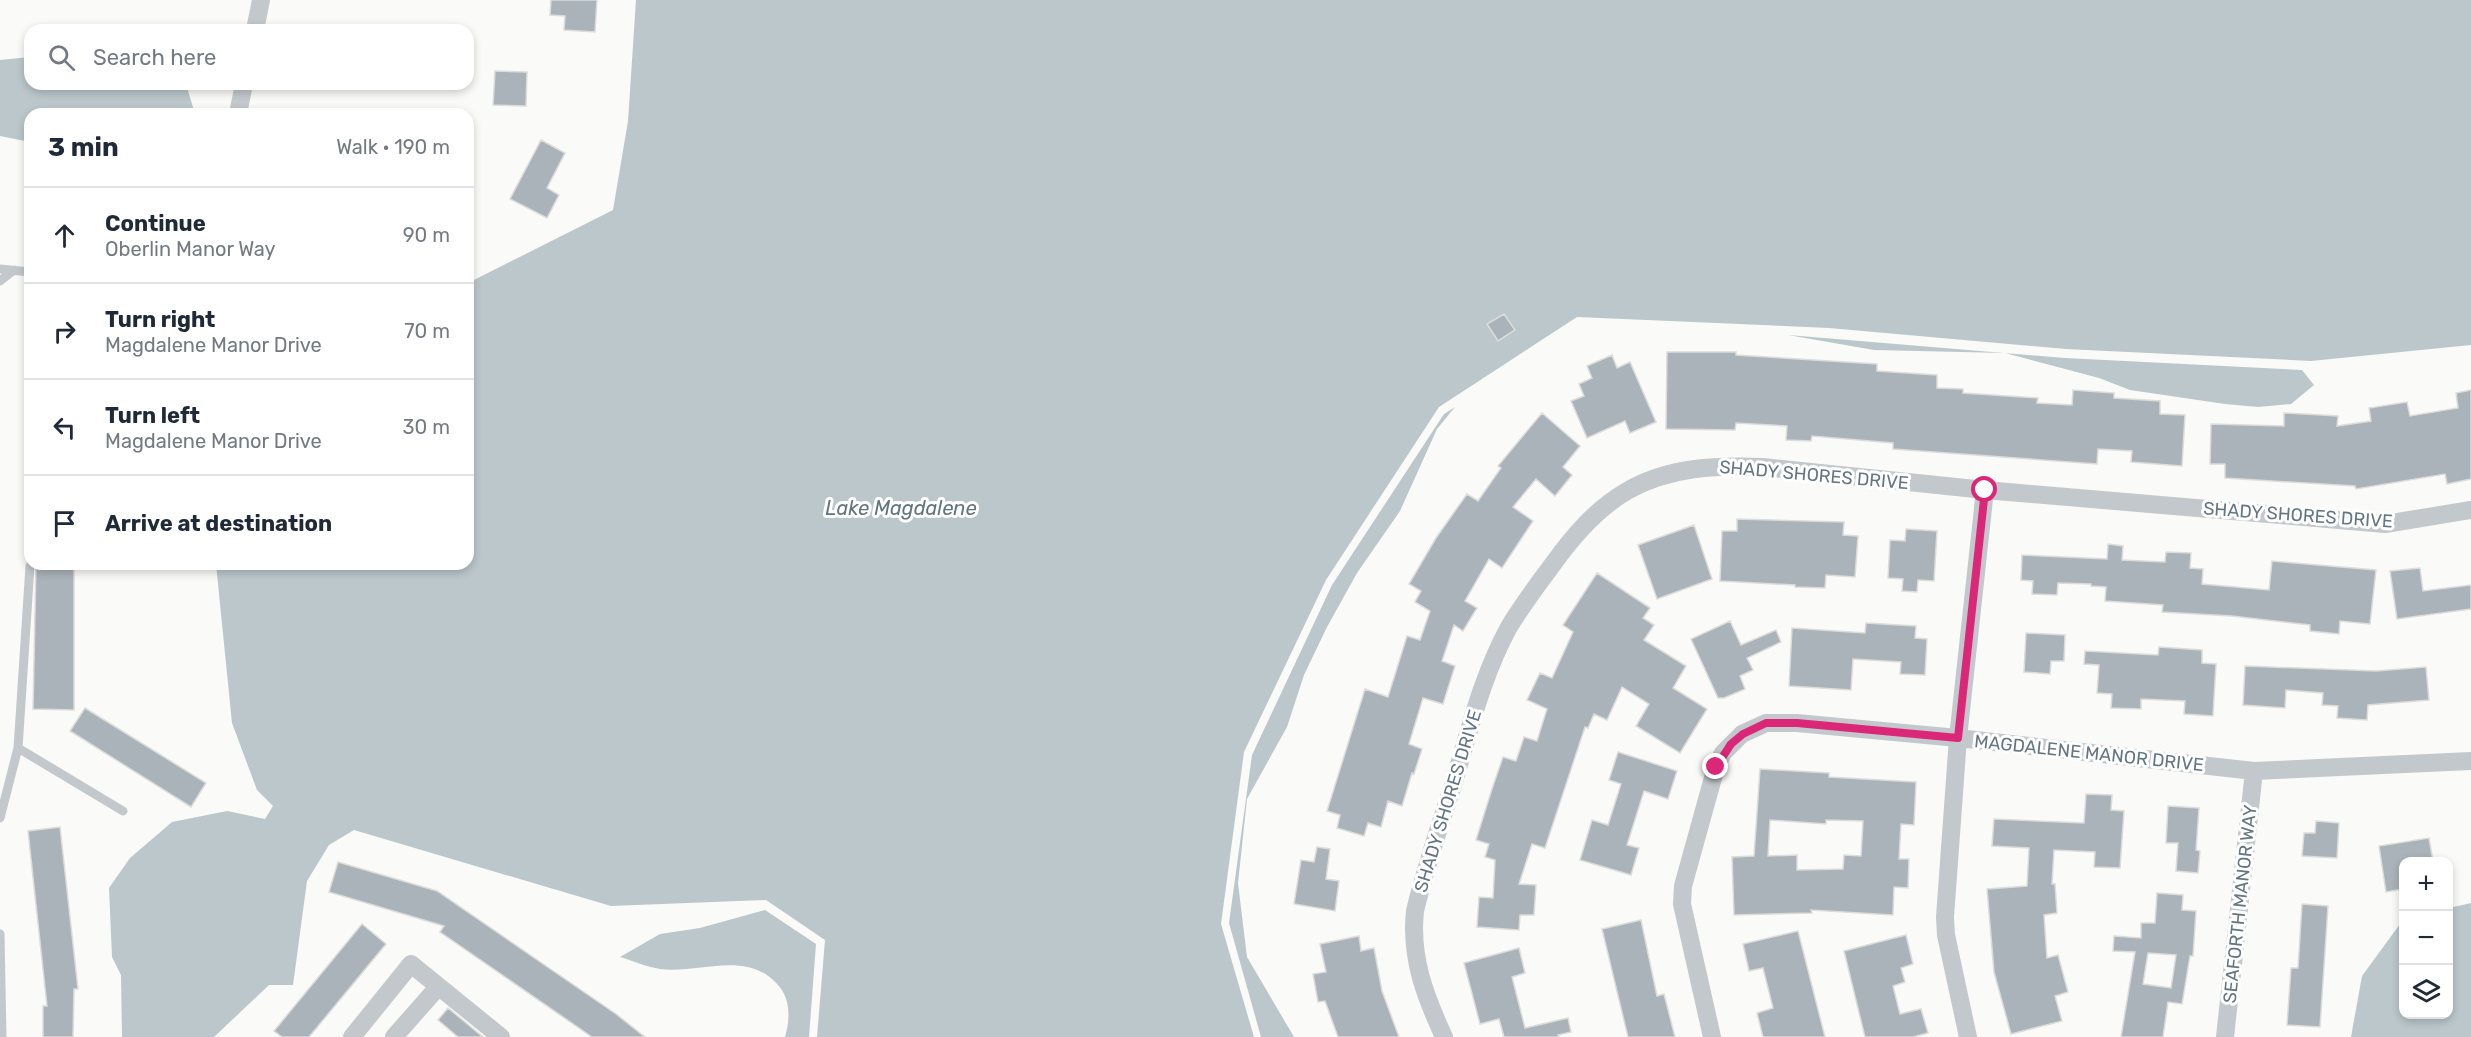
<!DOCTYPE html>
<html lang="en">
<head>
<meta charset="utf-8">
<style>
	:root { --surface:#fff; --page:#f6f6f7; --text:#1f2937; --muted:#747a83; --line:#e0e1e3 }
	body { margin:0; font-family:Rubik,sans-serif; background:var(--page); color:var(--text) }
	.controls { position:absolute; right:18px; bottom:18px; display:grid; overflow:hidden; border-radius:12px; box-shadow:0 3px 9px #0003 }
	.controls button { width:54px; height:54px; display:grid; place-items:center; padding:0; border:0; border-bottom:2px solid var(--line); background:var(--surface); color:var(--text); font:30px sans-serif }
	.stop { position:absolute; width:18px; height:18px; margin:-14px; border:4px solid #db2777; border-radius:50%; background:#fff }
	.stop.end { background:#db2777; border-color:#fff; box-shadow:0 2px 6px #0008 }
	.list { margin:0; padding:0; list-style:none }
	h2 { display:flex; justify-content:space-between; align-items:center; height:78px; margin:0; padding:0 24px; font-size:26px }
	h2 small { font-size:20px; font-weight:400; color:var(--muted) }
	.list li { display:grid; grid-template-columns:39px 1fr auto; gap:18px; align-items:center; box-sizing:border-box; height:96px; padding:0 24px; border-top:2px solid var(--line) }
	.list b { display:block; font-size:22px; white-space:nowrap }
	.list p { margin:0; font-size:20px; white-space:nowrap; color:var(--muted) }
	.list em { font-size:20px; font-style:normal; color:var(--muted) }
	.icon { flex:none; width:33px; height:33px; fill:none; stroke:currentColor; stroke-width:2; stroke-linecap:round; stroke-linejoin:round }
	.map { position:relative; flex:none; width:2471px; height:1037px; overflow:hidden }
	.search { position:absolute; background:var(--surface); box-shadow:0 3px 9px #0003; left:24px; top:24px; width:450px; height:66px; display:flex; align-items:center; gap:15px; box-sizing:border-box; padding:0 21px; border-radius:18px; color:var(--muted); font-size:22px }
	.panel { position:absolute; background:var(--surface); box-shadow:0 3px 9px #0003; left:24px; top:108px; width:450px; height:462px; border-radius:18px }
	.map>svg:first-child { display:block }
</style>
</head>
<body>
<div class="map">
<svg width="2471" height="1037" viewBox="0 0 2471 1037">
	<rect width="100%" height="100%" fill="#fafaf8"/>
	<!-- water -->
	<path fill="#bbc7cb" d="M636 0H2471V345L2311 361 2066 349 1829 328 1577 317 1439 407 1326 580 1244 752 1221 924 1254 1037H817L825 940 766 900 611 906 354 830 329 845 307 881 293 985H269L214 1037H122L121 975 112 957 109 888 130 858 172 822 227 811 265 819 273 806 257 790 232 723 216 564H468V283L613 210 628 121Z
		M30 57V84H186L195 114H30V142L0 136V60Z
		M1788 335 2065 358 2302 370 2314 385 2291 404 2258 407 2225 404 2130 390 2099 378 2005 353 1874 350Z
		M1455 407 1437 429 1400 511 1357 573 1327 627 1304 675 1287 727 1247 799 1238 883 1247 957 1294 1037H1261L1229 923 1252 755 1332 585 1444 414Z
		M2471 903V1037H2351L2362 976 2400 924 2403 923 2404 1014H2448L2449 908Z
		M765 910 816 944 809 1037H785C790 1020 791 999 778 985 747 949 700 974 660 969 647 967 633 961 620 957L660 934 700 928Z"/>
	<!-- building -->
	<path fill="#aab3b9" stroke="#dcdcda" stroke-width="1.5" fill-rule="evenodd" d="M551 0H597L595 32 564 30 565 16 550 15Z
		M495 71 527 72 526 106 493 105Z
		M541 140 565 153 547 188 559 195 547 218 510 199Z
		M1504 314 1515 330 1498 341 1487 324Z
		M1667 352H1736V355L1877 364V371L1937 375V388L1963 389V393L2038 398 2037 403 2072 405 2073 390 2114 393V398L2160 401V414L2185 415 2182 466 2131 462 2132 451 2098 449 2097 464 1893 449V443L1812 436 1811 441 1786 440 1787 426 1736 423 1735 430 1666 429Z
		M1612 355 1617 368 1630 362 1656 422 1630 433 1625 421 1587 438 1571 401 1584 396 1579 384 1592 378 1587 366Z
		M2471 390V479L2447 484 2445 474 2356 489 2355 486 2225 478V464H2210L2211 424 2284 426V413L2338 416 2337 426 2371 421 2369 408 2407 402 2410 416 2458 408 2456 393Z
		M1542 413 1580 446 1563 467 1572 475 1555 496 1536 479 1513 507 1533 521 1502 568 1489 559 1465 601 1477 608 1463 631 1454 625 1442 661 1455 666 1443 704 1423 698 1409 744 1422 749 1414 774 1412 773 1402 806 1388 801 1381 827 1368 823 1364 836 1337 828 1340 815 1327 811 1365 689 1388 697 1407 636 1420 640 1430 611 1415 602 1421 591 1409 584 1436 538 1467 494 1478 501 1501 468 1498 466Z
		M1737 519 1844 522 1843 535 1858 536 1855 577 1826 575 1825 588 1795 587V585L1720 581 1722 531H1737Z
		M1694 525 1712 579 1657 599 1638 545Z
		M1906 529 1937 531 1934 581 1918 580 1917 592 1902 591 1903 579 1888 578 1890 540 1905 541Z
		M2108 544 2123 546 2122 560 2165 562 2166 552 2191 553 2190 568 2203 569 2202 584 2269 590 2272 561 2376 570 2370 624 2340 621 2339 634 2310 631V625L2232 616 2162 612 2163 605 2105 601 2106 587 2091 586V584L2058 583 2057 595 2032 594 2033 581 2021 580 2022 555 2107 559Z
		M36 564H74V710L33 709Z
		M2420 568 2423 591 2471 585V609L2397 619 2390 571Z
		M1597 573 1650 608 1643 618 1654 625 1644 640 1686 666 1673 688 1707 709 1680 753 1636 726 1649 704 1622 687 1607 720 1594 714 1588 728 1585 727 1545 848 1532 844 1519 884 1536 885 1534 915H1520L1519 930 1477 927 1479 897 1493 898 1495 860 1485 857 1489 844 1476 840 1492 789 1503 757 1516 761 1524 737 1537 741 1547 709 1527 700 1540 673 1552 678 1573 632 1563 625Z
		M1730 621 1741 645 1776 630 1781 642 1747 658 1753 670 1740 676 1745 689 1724 698H1718L1691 639Z
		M1866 623 1916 626 1915 638 1927 639 1925 675 1900 674 1901 662 1853 659 1851 690 1789 686 1792 628 1865 633Z
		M2026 633 2065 635 2064 661H2051L2050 674 2024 672Z
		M2159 647 2202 650V663L2216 664 2213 716 2184 714 2185 701 2141 699V709L2111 708 2112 694 2097 693 2099 665 2084 664 2085 651 2158 655Z
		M2245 666 2376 671 2426 667 2429 700 2368 705 2367 720 2337 718 2338 706 2322 705 2323 693 2286 690 2285 708 2243 705Z
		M85 708 206 783 191 807 70 731Z
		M1618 752 1677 771 1668 799 1644 791 1627 845 1639 848 1631 875 1580 860 1592 820 1608 825 1621 784 1609 780Z
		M1760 769 1829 773V777L1916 782 1914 825 1901 824 1899 859H1909L1908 888 1894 887 1893 915 1811 910 1812 913 1734 915 1732 857 1754 856ZM1770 820 1826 824V820L1863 821 1861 856 1844 855 1843 869 1797 870V855L1768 856Z
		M2086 794 2112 795 2111 810 2124 811 2120 868 2094 867 2095 852 2054 850 2052 884H2055L2057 913 2044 915 2047 958 2058 955 2068 992 2055 996 2062 1021 2011 1034 1994 972 1987 889 2027 886 2029 848 1992 846 1994 819 2084 823Z
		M2168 806 2199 808 2196 850 2200 851 2198 873 2176 871 2178 843H2166Z
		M2316 821 2339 823 2337 858 2302 856 2304 833H2315Z
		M60 827 78 989H74L73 1037H43V1006H47L28 831Z
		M2429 838 2433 861H2403V889L2386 892 2379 846Z
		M1317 847 1330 849 1326 879 1339 881 1335 911 1294 904 1301 860 1314 862Z
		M338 862 437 891 616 1014 645 1037H592L440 932 444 926 329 892Z
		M2157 893 2183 895 2182 910 2196 911 2193 956H2190L2182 1004 2168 1002 2163 1037H2121L2135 952 2113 951 2114 936 2141 938V923H2155ZM2148 953 2176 955 2171 988 2143 984Z
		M2302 904 2328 906 2320 1027 2287 1025 2291 968H2298Z
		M1641 920 1657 996 1664 994 1675 1037H1628L1602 929Z
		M362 924 386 944 309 1037H282L274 1031Z
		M1798 931 1825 1037H1763L1757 1013 1773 1008 1763 968 1749 971 1743 944Z
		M1906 935 1913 964 1901 968 1905 982 1893 986 1900 1014 1921 1009 1928 1033 1913 1037H1865L1844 951Z
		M1359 936 1361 951 1374 948 1382 991 1399 1037H1338L1325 1001 1318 1002 1313 974 1326 972 1320 944Z
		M1519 948 1525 973 1512 977 1525 1028 1568 1018 1571 1032 1558 1035 1559 1037H1504L1499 1019 1480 1024 1464 963Z
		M448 1008 483 1037H458L438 1020Z"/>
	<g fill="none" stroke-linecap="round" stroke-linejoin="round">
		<!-- service -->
		<path stroke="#c3c8cc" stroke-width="9" d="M0 269 30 272
			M0 281 14 270
			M18 748 123 811
			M0 818 18 748 30 566
			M0 934 2 1037"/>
		<!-- minor -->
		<path stroke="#c3c8cc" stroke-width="18" d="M255 30 261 0
			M238 114 244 84
			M352 1037 411 964 501 1037
			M394 1037 438 987
			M1444 1037C1425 996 1410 957 1415 911 1425 869 1439 827 1453 785 1469 732 1482 676 1509 627 1522 605 1538 584 1553 564 1573 536 1596 509 1627 491 1668 467 1717 465 1763 467L1985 490 2385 524 2471 510
			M1712 1037 1682 904 1683 886 1716 767 1723 753 1742 734 1766 723H1797L1958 738 2254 771 2471 761
			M1968 1037 1946 935 1945 917 1958 738 1985 490
			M2225 1037 2254 771"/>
	</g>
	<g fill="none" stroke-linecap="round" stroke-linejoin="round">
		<!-- route -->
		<path stroke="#db2777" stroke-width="8" d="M1716 767 1731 744 1743 734 1766 723H1797L1958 738 1985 490"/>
	</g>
	<g text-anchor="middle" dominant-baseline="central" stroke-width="6" stroke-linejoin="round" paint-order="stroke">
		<!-- street labels -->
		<g font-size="18" fill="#657683" stroke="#fff">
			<text transform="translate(1814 475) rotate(5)">SHADY SHORES DRIVE</text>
			<text transform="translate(2298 515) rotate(4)">SHADY SHORES DRIVE</text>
			<text transform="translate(2089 753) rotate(6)">MAGDALENE MANOR DRIVE</text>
			<text transform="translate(1448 801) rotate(-73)">SHADY SHORES DRIVE</text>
			<text transform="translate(2240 904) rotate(-84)">SEAFORTH MANOR WAY</text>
		</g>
		<!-- water labels -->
		<g font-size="20" font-style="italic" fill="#60757c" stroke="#fff">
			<text x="901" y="508">Lake Magdalene</text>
		</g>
	</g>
</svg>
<div class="controls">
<button>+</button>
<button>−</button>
<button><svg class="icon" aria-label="layers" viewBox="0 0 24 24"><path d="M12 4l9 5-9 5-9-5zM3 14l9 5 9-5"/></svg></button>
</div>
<div class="stop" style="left:1985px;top:490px"></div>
<div class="stop end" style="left:1716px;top:767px"></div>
<div class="search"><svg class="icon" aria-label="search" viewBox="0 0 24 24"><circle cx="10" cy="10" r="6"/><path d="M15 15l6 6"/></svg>Search here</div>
<section class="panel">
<h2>3 min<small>Walk · 190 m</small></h2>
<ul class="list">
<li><svg class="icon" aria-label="ahead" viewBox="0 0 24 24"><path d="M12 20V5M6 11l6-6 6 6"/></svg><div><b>Continue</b><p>Oberlin Manor Way</p></div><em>90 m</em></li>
<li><svg class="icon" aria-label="right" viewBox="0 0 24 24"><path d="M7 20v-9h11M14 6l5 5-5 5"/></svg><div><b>Turn right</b><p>Magdalene Manor Drive</p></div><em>70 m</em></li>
<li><svg class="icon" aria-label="left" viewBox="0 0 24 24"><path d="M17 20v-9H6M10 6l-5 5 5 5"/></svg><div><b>Turn left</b><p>Magdalene Manor Drive</p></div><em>30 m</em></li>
<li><svg class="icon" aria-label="arrive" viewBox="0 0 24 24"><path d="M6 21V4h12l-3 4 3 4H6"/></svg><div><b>Arrive at destination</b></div></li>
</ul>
</section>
</div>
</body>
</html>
